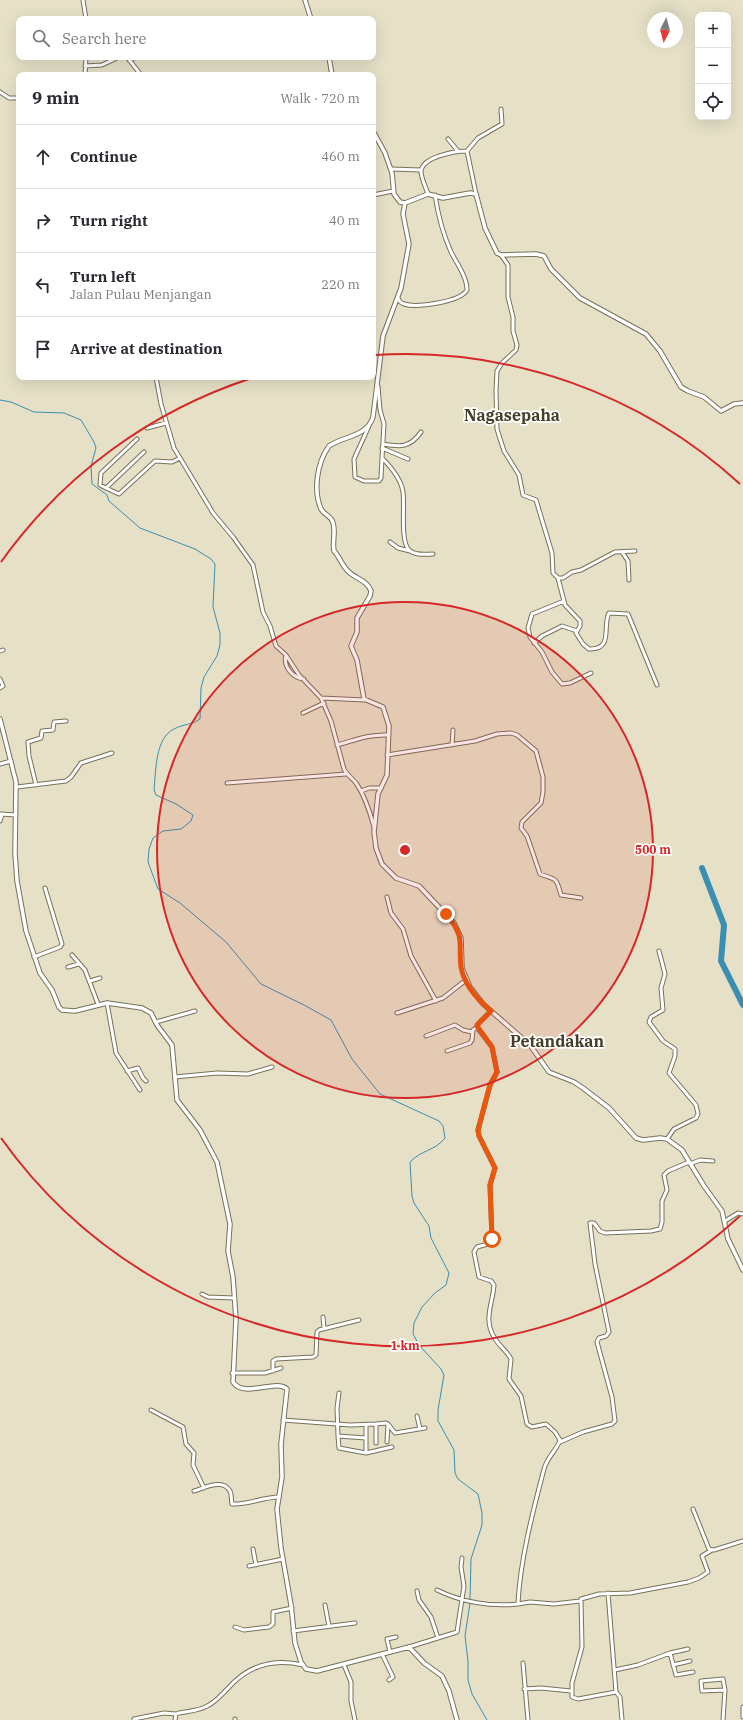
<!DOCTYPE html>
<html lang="en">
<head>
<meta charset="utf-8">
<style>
	:root { --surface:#fff; --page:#f7f7f7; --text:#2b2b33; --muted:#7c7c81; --line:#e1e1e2 }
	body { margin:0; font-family:"IBM Plex Serif",serif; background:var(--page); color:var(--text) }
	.controls { position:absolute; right:12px; top:12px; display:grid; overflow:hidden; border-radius:8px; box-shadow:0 4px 16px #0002 }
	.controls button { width:36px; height:36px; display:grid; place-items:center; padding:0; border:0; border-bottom:1px solid var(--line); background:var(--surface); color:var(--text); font:20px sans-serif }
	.compass { position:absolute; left:647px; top:12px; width:36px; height:36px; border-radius:50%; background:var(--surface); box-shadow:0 4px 16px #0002; rotate:186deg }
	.stop { position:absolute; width:12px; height:12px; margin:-9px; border:3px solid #ea580c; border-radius:50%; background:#fff }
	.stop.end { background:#ea580c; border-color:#fff; box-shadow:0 1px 4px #0008 }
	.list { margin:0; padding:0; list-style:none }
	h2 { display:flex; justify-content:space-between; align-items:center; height:52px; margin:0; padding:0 16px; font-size:17px }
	h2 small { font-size:13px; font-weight:400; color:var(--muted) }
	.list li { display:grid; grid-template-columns:26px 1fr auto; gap:12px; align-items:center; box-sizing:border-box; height:64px; padding:0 16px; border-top:1px solid var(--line) }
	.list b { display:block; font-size:15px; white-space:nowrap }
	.list p { margin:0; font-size:13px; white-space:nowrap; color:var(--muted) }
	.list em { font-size:13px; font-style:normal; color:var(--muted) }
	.icon { flex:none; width:22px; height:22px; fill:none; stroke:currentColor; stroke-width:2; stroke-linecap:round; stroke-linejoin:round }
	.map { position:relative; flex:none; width:743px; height:1720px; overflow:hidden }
	.search { position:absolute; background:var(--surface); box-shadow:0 4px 16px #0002; left:16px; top:16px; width:360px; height:44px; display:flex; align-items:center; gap:10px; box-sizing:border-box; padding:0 14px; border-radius:8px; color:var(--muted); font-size:15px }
	.panel { position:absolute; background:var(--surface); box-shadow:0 4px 16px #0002; left:16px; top:72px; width:360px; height:308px; border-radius:8px }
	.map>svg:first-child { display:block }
</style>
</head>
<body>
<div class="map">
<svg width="743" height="1720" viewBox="0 0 743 1720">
	<rect width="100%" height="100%" fill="#e6e0c7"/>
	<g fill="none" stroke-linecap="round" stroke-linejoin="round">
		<!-- stream -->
		<path stroke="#3a8eb1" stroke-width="1" d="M0 400 11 402 34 412 64 413 81 420 94 442 96 448 91 466 92 484 107 495 109 501 140 528 195 549 211 559 215 564 213 607 220 633V645L217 656 204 677 201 688 200 719C192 725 183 724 174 729 155 738 156 771 154 790L156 795 176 804 193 815 191 821 181 829 163 831 153 838 149 849 148 862 158 889 180 903 226 942 261 984 304 1005 331 1020 352 1059 380 1094 439 1121 443 1126 445 1138C435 1151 421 1150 410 1162L412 1196 414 1203 429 1226 431 1238 449 1273 446 1285 435 1293 422 1307 414 1323 413 1334 419 1345 441 1369 444 1375 438 1410V1421L454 1450 455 1473 458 1479 478 1494 482 1513V1525L471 1559 470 1599
			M470 1603 465 1636 468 1661V1680L472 1694 487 1720"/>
		<!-- river -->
		<path stroke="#3a8eb1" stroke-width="6" d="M702 868 724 925 721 961 743 1005"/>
		<defs>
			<path id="minor" d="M83 0 86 19
				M127 57 141 75
				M129 60 137 57
				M85 66 102 65 119 57
				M85 75 86 57
				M0 92 9 98H19
				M448 139 458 151
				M391 169 421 170
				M428 194C426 188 421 178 421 171 423 156 457 151 467 151
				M476 194 467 151 478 138 502 124 501 109
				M373 195 393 191
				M501 255 508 265V297L513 317V331L517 345 516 350 502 363 497 371 496 391 497 429 504 451 519 475 523 495 536 500 552 553 553 573 558 578 565 605 580 621V626L576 633 583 644 589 649C614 650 602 626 609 613L628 614 657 685
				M398 298C399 301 400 303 404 304 417 308 460 302 467 290 467 277 457 264 451 252 443 234 438 215 435 195
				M156 377 161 404 174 448 213 513 233 537 253 565 263 612 270 626 276 646 286 655 299 675 321 698 331 721 344 769C347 775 352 778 356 783 365 796 370 812 374 827
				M378 386 380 410 384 424 382 458C391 467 401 479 403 492 405 505 400 541 409 550 415 556 426 554 433 554
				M369 426 354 459 355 477 364 481H379L381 478 382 458
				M147 428 166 423
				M383 444C400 447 410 448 421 432
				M382 448 408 459
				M144 452 106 488 119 494 155 461 172 462 180 458
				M106 488 100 485 101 473 137 439
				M390 542 398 548 410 551
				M622 552 628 561 629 580
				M558 578H563L572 572 581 570 615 552 635 551
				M564 601 532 614 528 628 530 637 542 652 552 672 562 684 570 683 591 673
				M534 643 542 636 562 626 577 631
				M0 651 3 650
				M286 655C283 666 292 678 304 679
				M0 679 3 686 0 688
				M321 698 365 700
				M303 713 324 703
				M337 745C356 740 368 734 389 735
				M452 745 453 730
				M387 755 475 741 497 734 511 733 517 735 536 751 543 777V792L541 803 522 822 521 828 527 836 540 874C556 880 556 876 561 895L581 898
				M0 764 11 761
				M227 783 346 774
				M36 785 29 756 28 742 41 738 42 731 53 730 54 722 66 721
				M17 787 66 781 71 777 81 763 112 753
				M361 791 369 788H381
				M0 814 16 815
				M0 821 2 814
				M387 897 391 913 403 929 411 956 436 1001
				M659 951 665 974 661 988 663 1010 651 1017 649 1022 663 1041 675 1049V1056L669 1073 696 1105 698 1114 696 1118 674 1129 667 1139
				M72 955 85 970 98 1004
				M34 957 60 947 62 944 45 888
				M68 967 79 964
				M90 981 100 978
				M107 1003 116 1053 140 1090
				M491 1011 477 1025 478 1029 492 1047 497 1072 490 1085 478 1130 479 1136 495 1168 490 1185 492 1239 488 1244 477 1247 474 1252 479 1277 491 1281 494 1285C493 1303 483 1319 494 1337 498 1345 507 1351 511 1359L509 1379 521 1396 527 1424 532 1427 546 1424 555 1432 560 1440C559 1447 547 1457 544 1469 533 1511 520 1560 518 1604L530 1602 554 1604 580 1601
				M397 1013 443 998 466 980
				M156 1022 195 1011
				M426 1036 455 1025 463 1030 472 1032
				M447 1051 470 1043 472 1040 473 1030 477 1027
				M127 1071 138 1068 143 1078 146 1081
				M175 1077 217 1073 248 1074 272 1067
				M690 1164 700 1160 713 1161
				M725 1221 738 1213 743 1214
				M202 1294 208 1297 234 1298
				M323 1317 324 1328
				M273 1371V1361L276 1359 313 1357 316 1355 317 1332 319 1330 359 1320
				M232 1373H265L281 1368
				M339 1393 337 1408 338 1436 366 1438
				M151 1410 183 1427 186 1444 194 1453 193 1465 204 1488
				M417 1416 420 1429
				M283 1420 350 1425 376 1424V1443
				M376 1424 386 1423 388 1424 387 1442
				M388 1424 395 1433 425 1428
				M366 1425V1453L392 1447
				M338 1436 339 1448 366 1453
				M560 1442 583 1432 612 1424 615 1421 612 1397 597 1342 599 1338 606 1336 609 1332 595 1264 590 1223H594L600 1231 605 1233 651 1231 660 1229 662 1222V1201L667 1190 664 1175 668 1171 689 1162
				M194 1491C204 1488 223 1478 230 1491 232 1495 231 1501 232 1504 248 1505 263 1497 279 1497
				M693 1509 709 1549 714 1550 743 1541
				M253 1549 256 1565
				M249 1566 283 1559
				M437 1590C461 1602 491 1607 518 1604
				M417 1591 419 1600 431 1617 438 1638
				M608 1593 616 1692 620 1697 622 1720
				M325 1605 329 1626
				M235 1627 244 1630 269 1627 273 1624V1612L292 1608
				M293 1631 355 1623
				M409 1647 457 1632 464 1586 461 1567 462 1558
				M390 1652 387 1639 396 1637
				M670 1653 688 1649
				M382 1654 393 1677 389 1680
				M523 1663 528 1720
				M344 1665 351 1682V1701L355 1720
				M673 1665 690 1661
				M615 1670 638 1665 670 1653 676 1675 693 1672
				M524 1689 541 1688 571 1691
				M616 1692 578 1699 572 1697V1683L582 1647 581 1599 599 1594 630 1593 688 1582 699 1578 708 1572 702 1556 712 1550
				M743 1707V1717
				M134 1719 164 1713 176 1714
				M175 1720 176 1714 179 1713C189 1711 200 1711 209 1705 218 1700 226 1690 234 1682 253 1664 277 1659 303 1665
				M235 1720V1719
				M723 1720 725 1690 702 1691 701 1681 723 1679 725 1690"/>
			<path id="tertiary" d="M305 0 311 19
				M329 57 332 75
				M373 131 385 153 392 173 394 194 400 202 405 203
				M405 203 403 214 409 244 401 288 383 336 373 417C367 437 343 436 329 446 317 463 313 490 321 509 324 515 332 516 333 523 336 532 332 542 334 551 340 557 343 568 349 572 356 579 367 580 371 591L370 596 357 618V632L351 646 357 660 364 699 383 707 389 726 387 775 378 794 374 832 376 848 382 864 396 878 419 886 454 923 461 938 462 968 470 987 483 1004 530 1045 549 1072 574 1082 583 1088 609 1108 636 1138 643 1140 660 1138 667 1139 682 1150 704 1186 722 1211 728 1239 743 1270
				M405 203 428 194 443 198 470 193 476 194 485 228 497 253 501 255 536 254 544 256 551 269 580 298 646 334 660 351 681 387 688 391 704 397 721 411 734 404 743 403
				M0 719 16 782 15 853 17 881 26 931 40 973 52 990 59 1007 62 1010 75 1011 107 1003 142 1008 151 1013 157 1025 172 1045 177 1100 200 1130 217 1162 230 1224 228 1251 233 1277 236 1319 233 1382C244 1399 276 1378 287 1389L281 1444 282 1477 277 1509 281 1548 291 1605 295 1643 301 1662 306 1669 317 1671 409 1647 424 1663 442 1676 449 1691 457 1720"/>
		</defs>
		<!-- minor casing -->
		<use href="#minor" stroke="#77715b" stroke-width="5"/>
		<!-- tertiary casing -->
		<use href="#tertiary" stroke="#77715b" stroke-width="5.5"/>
		<!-- minor -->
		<use href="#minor" stroke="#fff" stroke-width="3"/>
		<!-- tertiary -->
		<use href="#tertiary" stroke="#fff" stroke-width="3.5"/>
	</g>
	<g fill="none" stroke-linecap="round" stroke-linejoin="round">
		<!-- route -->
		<path stroke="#ea580c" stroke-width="5" d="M446 914C466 938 458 940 461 967 464 984 478 1000 491 1011L479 1023 477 1026 492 1047 497 1072 490 1085 478 1130 479 1136 495 1168 490 1185 492 1239"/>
	</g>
	<!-- distance rings -->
	<circle cx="405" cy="850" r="248" fill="#d62828" fill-opacity=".12"/>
	<g fill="none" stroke="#d62828" stroke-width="2">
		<circle cx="405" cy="850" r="248"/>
		<path d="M740 1216A496 496 0 0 1 1 1138M1 562A496 496 0 0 1 252 378M375 355A496 496 0 0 1 740 484"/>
	</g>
	<g text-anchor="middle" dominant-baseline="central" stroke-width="3.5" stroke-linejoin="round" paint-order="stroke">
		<!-- quarter labels -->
		<g font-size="16" font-weight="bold" fill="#46402b" stroke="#fff">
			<text x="512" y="415">Nagasepaha</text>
			<text x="557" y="1041">Petandakan</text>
		</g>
	</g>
	<circle cx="405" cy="850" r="6" fill="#d62828" stroke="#fff" stroke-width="2"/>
	<g font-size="12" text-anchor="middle" font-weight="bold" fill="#d62828" stroke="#fff" stroke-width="3.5" stroke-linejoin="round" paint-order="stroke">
		<text x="653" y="854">500 m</text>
		<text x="405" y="1350">1 km</text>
	</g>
</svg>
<div class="controls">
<button>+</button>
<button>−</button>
<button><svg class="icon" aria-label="locate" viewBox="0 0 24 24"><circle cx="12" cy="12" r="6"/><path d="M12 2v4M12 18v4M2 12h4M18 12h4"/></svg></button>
</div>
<svg class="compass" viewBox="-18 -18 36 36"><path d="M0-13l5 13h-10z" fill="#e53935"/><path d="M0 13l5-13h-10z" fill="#7c7c81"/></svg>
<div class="stop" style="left:492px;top:1239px"></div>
<div class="stop end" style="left:446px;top:914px"></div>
<div class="search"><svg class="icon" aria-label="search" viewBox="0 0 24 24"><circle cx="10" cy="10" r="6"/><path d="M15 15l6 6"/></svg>Search here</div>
<section class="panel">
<h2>9 min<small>Walk · 720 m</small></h2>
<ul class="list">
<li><svg class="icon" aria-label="ahead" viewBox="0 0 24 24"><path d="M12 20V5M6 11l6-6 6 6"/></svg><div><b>Continue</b></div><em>460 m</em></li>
<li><svg class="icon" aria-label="right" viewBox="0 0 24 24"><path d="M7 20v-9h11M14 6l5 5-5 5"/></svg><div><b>Turn right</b></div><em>40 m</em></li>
<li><svg class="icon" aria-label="left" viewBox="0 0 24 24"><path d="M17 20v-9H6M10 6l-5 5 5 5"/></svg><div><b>Turn left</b><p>Jalan Pulau Menjangan</p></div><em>220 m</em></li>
<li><svg class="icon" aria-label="arrive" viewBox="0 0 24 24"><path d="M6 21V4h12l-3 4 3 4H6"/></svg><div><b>Arrive at destination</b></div></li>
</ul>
</section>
</div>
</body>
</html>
